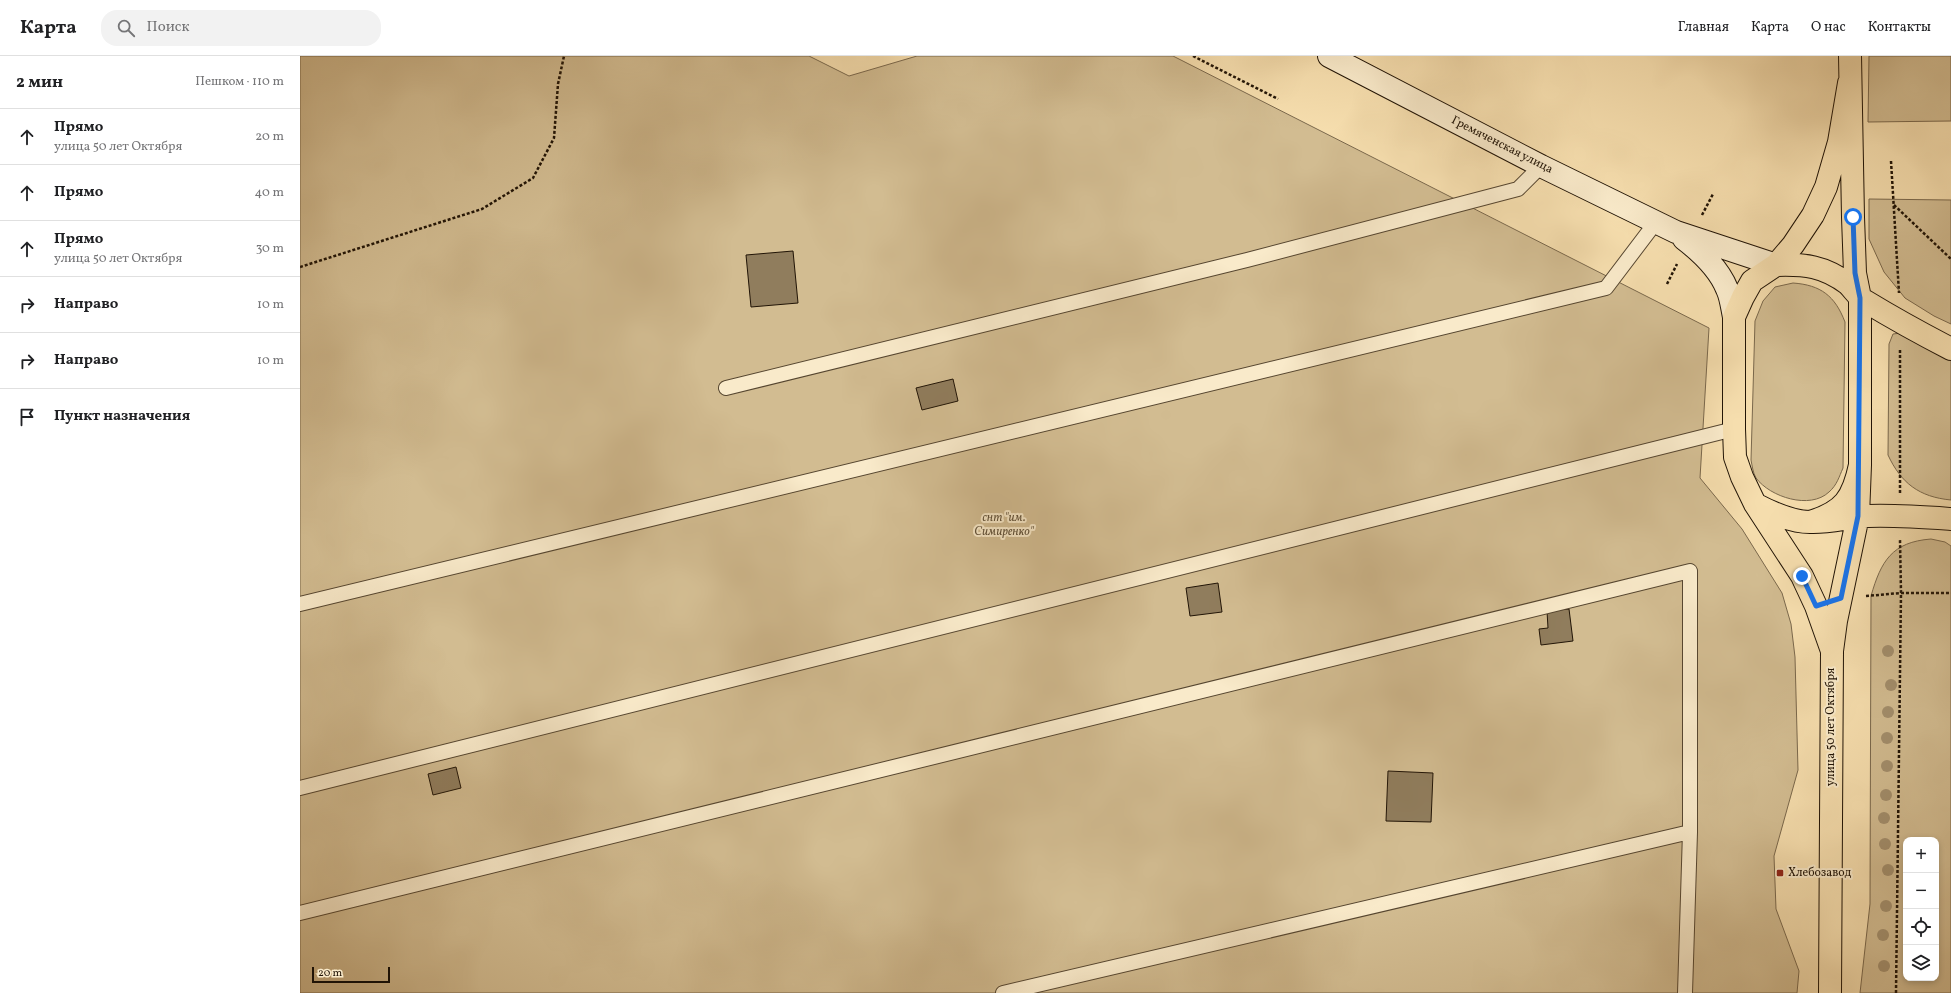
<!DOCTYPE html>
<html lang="ru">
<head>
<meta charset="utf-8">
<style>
	:root { --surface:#fff; --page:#f2f2f2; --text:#202124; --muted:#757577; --line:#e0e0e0 }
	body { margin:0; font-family:Vollkorn,serif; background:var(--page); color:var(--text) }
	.controls { position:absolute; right:12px; bottom:12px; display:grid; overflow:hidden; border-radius:8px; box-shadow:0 2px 6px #0003 }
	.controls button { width:36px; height:36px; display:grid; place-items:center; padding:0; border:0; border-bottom:1px solid var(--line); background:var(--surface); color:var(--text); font:20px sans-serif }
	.scale { position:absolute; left:12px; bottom:10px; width:78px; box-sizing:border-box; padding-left:4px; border:2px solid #211406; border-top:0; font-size:11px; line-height:14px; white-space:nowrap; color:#211406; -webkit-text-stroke:3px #f9eaca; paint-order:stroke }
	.stop { position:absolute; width:12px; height:12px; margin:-9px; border:3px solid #1a73e8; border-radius:50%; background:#fff }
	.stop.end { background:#1a73e8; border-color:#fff; box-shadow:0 1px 4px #0008 }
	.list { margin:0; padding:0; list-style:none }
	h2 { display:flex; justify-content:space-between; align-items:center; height:52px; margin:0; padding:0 16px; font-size:17px }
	h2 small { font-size:13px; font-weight:400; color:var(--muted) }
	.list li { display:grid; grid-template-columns:26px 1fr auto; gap:12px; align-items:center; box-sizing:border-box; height:56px; padding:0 16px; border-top:1px solid var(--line) }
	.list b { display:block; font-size:15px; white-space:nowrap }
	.list p { margin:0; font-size:13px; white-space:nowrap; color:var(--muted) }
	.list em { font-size:13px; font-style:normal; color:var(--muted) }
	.icon { flex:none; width:22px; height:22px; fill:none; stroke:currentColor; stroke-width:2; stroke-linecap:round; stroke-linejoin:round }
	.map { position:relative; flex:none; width:1651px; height:937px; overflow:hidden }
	header { display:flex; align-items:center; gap:24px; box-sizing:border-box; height:56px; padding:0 20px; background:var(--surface); border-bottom:1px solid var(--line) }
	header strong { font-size:19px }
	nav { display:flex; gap:22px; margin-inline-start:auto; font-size:14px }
	.search { width:280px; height:36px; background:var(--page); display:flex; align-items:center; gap:10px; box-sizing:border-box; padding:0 14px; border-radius:16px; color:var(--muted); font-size:15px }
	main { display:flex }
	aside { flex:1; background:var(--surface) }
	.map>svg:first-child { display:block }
</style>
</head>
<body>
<header>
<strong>Карта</strong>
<div class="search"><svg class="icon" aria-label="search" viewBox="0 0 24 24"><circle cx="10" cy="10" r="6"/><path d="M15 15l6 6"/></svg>Поиск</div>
<nav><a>Главная</a><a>Карта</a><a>О нас</a><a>Контакты</a></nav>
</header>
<main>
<aside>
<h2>2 мин<small>Пешком · 110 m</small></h2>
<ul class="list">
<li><svg class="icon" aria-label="ahead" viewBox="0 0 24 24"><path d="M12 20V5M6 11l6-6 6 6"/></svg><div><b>Прямо</b><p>улица 50 лет Октября</p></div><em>20 m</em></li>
<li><svg class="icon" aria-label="ahead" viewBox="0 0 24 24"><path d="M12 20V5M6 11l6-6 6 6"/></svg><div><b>Прямо</b></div><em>40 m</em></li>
<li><svg class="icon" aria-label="ahead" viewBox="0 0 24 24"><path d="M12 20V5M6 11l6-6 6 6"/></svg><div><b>Прямо</b><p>улица 50 лет Октября</p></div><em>30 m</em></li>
<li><svg class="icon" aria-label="right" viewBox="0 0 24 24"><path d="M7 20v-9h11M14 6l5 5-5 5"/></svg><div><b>Направо</b></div><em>10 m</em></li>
<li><svg class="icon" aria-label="right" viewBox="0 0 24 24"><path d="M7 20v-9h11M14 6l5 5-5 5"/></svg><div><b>Направо</b></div><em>10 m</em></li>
<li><svg class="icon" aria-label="arrive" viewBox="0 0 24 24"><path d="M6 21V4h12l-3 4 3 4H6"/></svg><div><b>Пункт назначения</b></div></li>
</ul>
</aside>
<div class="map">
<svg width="1651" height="937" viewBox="0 0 1651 937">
	<rect width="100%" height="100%" fill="#f6deae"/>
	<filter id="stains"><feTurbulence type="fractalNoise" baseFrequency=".005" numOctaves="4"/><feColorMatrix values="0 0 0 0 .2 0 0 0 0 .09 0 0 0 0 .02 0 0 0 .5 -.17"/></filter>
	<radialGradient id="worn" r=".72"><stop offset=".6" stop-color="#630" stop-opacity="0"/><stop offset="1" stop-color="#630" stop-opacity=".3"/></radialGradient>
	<!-- green -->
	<path fill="#d2bc91" stroke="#7a684c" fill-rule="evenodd" d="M0 0H509L549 20 617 0H873L1409 272 1400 422 1442 473 1482 537 1491 568 1495 601 1498 714 1474 800 1476 853 1499 915 1497 937H0Z
		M1569 0H1651V65L1568 66Z
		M1569 143 1651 144V268L1634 260 1605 242 1584 216 1569 183Z
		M1493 227C1521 229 1535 240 1545 266L1543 412C1539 421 1537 429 1529 436 1510 454 1470 441 1456 422 1453 417 1452 409 1451 404L1455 265 1463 245 1475 231Z
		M1601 277 1651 303V444C1619 441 1601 427 1588 399L1589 288 1593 278Z
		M1631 483 1645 486 1651 490V937H1560L1570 848 1571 540C1581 505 1592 486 1631 483ZM1606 784H1636V922H1606Z"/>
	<!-- building -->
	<path fill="#907d5d" stroke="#211406" d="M493 195 498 247 451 251 446 199Z
		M653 323 658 345 622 354 616 332Z
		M918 527 922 556 890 560 886 532Z
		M1269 553 1273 585 1241 589 1239 573 1248 572 1247 555Z
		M156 711 161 732 133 739 128 718Z
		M1088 715 1133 717 1131 766 1086 765Z"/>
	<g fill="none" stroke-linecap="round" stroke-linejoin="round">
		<defs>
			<path id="service" d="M426 332 947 204 1218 133 1241 110
				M0 548 1306 232 1356 166
				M0 732 1434 373
				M0 857 1390 515V776L1385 937
				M703 937 1390 776"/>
			<path id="secondary" d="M1029 0 1241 110 1376 176 1476 209
				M1384 183C1401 196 1419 213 1427 233 1431 241 1432 252 1434 261"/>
			<path id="primary" d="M1476 209C1505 208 1524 210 1548 228 1554 234 1558 241 1565 245 1593 262 1622 278 1651 293
				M1455 448C1472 457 1491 466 1510 466 1529 467 1549 461 1568 460 1596 459 1623 461 1651 463
				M1510 466C1544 456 1553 442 1560 409V242L1555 217 1553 161 1550 0
				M1532 595 1516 550 1502 520 1455 448 1442 421 1435 401 1434 373V261L1443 241 1452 225 1476 209 1493 189 1513 159 1526 131 1539 86 1549 27
				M1530 937 1532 595 1536 565 1558 460 1560 409"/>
		</defs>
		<!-- service casing -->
		<use href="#service" stroke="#564630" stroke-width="16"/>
		<!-- secondary casing -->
		<use href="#secondary" stroke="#211406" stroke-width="24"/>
		<!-- primary casing -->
		<use href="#primary" stroke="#211406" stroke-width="24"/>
		<!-- path -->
		<path stroke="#211406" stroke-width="2.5" stroke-dasharray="3 2" stroke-linecap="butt" d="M893 0 978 43
			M1591 105 1599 237
			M1594 149 1651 203
			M1402 159 1413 138
			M0 211 182 153 233 122 254 82 258 28 264 0
			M1367 228 1377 208
			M1600 437V294
			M1566 540 1601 537 1600 484
			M1596 937 1601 537H1651"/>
		<!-- service -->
		<use href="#service" stroke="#f9eaca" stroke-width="14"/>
		<!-- secondary -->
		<use href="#secondary" stroke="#f9eaca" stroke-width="22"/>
		<!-- primary -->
		<use href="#primary" stroke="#f6deae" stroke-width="22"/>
	</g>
	<!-- trees -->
	<g fill="#a38f6d">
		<circle cx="1588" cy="595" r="6"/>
		<circle cx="1591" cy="629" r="6"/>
		<circle cx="1588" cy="656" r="6"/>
		<circle cx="1587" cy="682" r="6"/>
		<circle cx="1587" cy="710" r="6"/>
		<circle cx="1586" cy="739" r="6"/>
		<circle cx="1584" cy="762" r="6"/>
		<circle cx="1585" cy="788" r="6"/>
		<circle cx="1588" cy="814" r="6"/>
		<circle cx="1586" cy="850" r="6"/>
		<circle cx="1583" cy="879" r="6"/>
		<circle cx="1584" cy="910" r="6"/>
	</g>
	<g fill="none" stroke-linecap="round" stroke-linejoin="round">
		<!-- route -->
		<path stroke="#1a73e8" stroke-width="5" d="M1502 520 1516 550 1541 542 1558 460 1560 242 1555 217 1553 161"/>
	</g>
	<!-- markers -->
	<rect fill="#8f2418" stroke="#f9eaca" stroke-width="1.5" x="1476" y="813" width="8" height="8" rx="2"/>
	<g text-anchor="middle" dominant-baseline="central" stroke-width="4" stroke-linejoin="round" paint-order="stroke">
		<!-- street labels -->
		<g font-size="12" fill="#211406" stroke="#f9eaca">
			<text transform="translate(1202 89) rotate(27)">Гремяченская улица</text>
			<text transform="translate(1531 671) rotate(-90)">улица 50 лет Октября</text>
		</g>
		<!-- park labels -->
		<g font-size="12" font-style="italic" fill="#5f4f37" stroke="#f9eaca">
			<text x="704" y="462">снт "им.<tspan x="704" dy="14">Симиренко"</tspan></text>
		</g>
		<!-- poi labels -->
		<g font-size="12" fill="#211406" stroke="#f9eaca" text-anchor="start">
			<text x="1488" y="817">Хлебозавод</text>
		</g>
	</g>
	<rect width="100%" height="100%" filter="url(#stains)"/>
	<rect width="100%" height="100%" fill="url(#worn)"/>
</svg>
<div class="controls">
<button>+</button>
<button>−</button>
<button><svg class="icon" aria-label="locate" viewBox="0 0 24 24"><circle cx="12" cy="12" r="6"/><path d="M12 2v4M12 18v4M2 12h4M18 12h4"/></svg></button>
<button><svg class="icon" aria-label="layers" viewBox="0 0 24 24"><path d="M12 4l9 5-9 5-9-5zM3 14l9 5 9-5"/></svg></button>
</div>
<div class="scale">20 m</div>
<div class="stop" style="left:1553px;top:161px"></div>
<div class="stop end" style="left:1502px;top:520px"></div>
</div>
</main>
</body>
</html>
